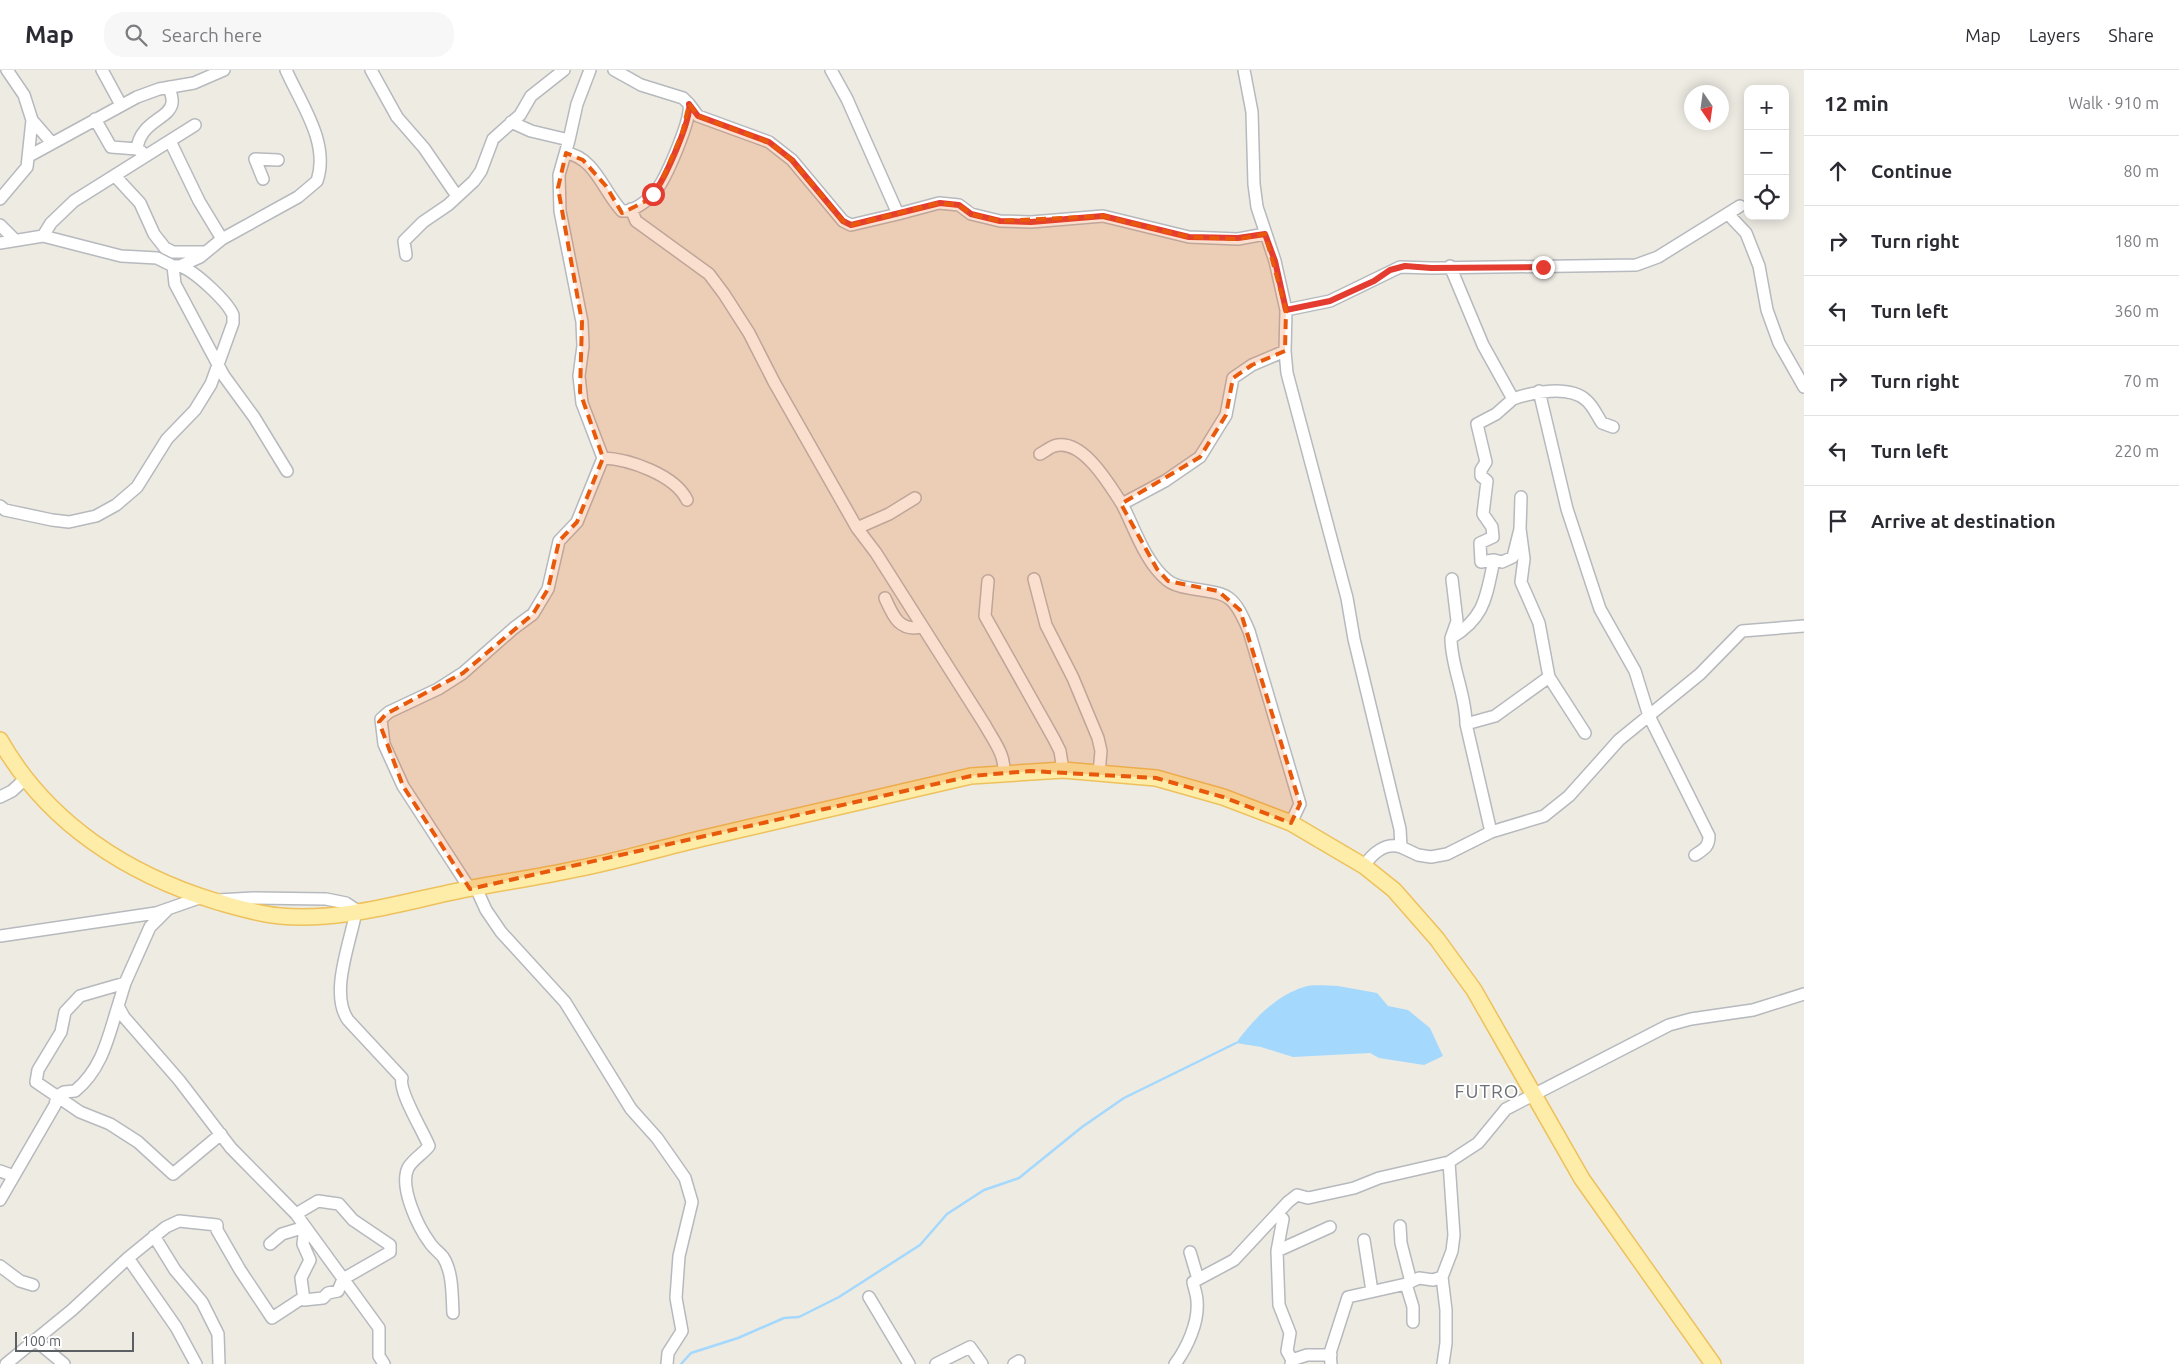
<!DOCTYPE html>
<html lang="en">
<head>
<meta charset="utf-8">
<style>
	:root { --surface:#fff; --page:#f7f7f7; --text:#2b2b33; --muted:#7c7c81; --line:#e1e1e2 }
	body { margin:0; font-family:Ubuntu,sans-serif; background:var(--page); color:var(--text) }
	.controls { position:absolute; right:15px; top:15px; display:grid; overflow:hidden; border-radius:10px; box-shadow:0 2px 12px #0003 }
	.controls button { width:45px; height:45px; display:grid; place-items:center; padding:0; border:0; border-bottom:1px solid var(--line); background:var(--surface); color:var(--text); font:25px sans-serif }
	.compass { position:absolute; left:1684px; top:15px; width:45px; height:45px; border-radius:50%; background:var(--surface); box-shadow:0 2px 12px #0003; rotate:167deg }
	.scale { position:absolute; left:15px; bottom:12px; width:119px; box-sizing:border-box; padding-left:5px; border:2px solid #5b5f64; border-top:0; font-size:14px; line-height:18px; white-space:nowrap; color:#5b5f64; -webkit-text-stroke:4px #fff; paint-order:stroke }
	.stop { position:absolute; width:15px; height:15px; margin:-11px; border:4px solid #e53c32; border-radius:50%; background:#fff }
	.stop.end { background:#e53c32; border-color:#fff; box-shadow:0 1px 5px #0008 }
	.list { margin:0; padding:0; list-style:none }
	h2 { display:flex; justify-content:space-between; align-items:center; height:65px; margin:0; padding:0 20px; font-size:21px }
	h2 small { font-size:16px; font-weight:400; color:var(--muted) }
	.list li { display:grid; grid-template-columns:32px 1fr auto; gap:15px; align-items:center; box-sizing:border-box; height:70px; padding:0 20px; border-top:1px solid var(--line) }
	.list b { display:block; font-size:19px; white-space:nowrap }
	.list em { font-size:16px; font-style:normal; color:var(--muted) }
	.icon { flex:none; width:28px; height:28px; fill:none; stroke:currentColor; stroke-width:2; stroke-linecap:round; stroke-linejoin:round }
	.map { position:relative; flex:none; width:1804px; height:1294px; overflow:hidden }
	header { display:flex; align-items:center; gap:30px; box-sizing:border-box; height:70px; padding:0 25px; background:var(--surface); border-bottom:1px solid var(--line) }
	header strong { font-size:24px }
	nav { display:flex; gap:28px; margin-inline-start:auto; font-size:18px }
	.search { width:350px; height:45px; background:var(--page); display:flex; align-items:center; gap:12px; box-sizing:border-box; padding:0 18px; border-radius:20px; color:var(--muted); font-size:19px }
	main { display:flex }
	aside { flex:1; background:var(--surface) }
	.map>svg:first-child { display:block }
</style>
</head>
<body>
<header>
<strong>Map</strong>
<div class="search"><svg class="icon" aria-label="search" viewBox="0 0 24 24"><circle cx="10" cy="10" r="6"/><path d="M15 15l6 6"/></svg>Search here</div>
<nav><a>Map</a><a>Layers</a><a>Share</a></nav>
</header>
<main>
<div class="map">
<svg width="1804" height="1294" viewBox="0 0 1804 1294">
	<rect width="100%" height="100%" fill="#eeebe3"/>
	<!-- water -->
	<path fill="#a4d8fd" d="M1338 916 1377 923 1388 936 1408 940 1430 958 1443 986 1424 995 1379 988 1370 983 1293 987 1261 977 1236 973C1253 950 1275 926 1304 917 1314 914 1328 916 1338 916Z"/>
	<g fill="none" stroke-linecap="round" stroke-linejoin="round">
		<!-- stream -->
		<path stroke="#a4d8fd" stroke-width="2.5" d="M681 1294 691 1283 738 1268 784 1248 799 1247 839 1227 920 1175 947 1144 984 1120 1019 1108 1082 1057 1124 1028 1236 973"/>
		<defs>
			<path id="minor" d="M102 0 121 35
				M371 0 397 47 424 78 457 126
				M831 0 847 29 898 144 939 133 959 135 971 144 1000 151 1031 152 1103 146 1189 167 1238 169 1265 164
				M1244 0 1252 42 1254 114 1257 137 1275 191 1286 240 1285 281 1287 303 1347 528 1354 569 1400 759 1401 777C1385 772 1372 784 1364 796
				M689 34 698 46 769 72 792 90 843 151 851 155 898 144
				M95 49 111 77 137 79 142 82
				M32 50 52 73
				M511 52 531 61 569 70 577 34 590 0
				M569 70 559 105 560 141 582 252 583 276 579 306 582 333 603 388
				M170 71 199 131 222 169
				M137 79C140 51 170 49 172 33 173 28 170 21 169 17
				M566 83C595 87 604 123 622 141 635 142 651 128 658 118 667 105 692 49 689 34L683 28 641 15 614 0
				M29 86 137 27 159 19 194 13 224 0
				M115 106 140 133 154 164 165 178 173 182H206
				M263 109 255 89 278 90
				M0 129 27 97 32 50 24 25 7 0
				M631 139 636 151 709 204 724 224 749 263 774 312 857 458
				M1728 144 1746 163 1759 196 1767 240 1779 273 1804 317
				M0 155 14 169
				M43 166 51 153 74 131 195 55
				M0 173 43 166 121 186 157 188 173 196H180L200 187 222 169 298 127 317 111C330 73 301 34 286 0
				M406 185 404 171 423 152 448 135 474 111 481 101 493 69 520 45 531 26 564 0
				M173 196 175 214 224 306 254 347 287 401
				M1450 196 1483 275 1513 329 1496 344 1477 354 1486 392 1481 400V406L1487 411 1483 444 1492 457 1493 467 1480 473 1481 492 1494 490C1486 527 1485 548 1451 568L1457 551 1452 509
				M1286 240 1330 231 1400 197 1431 198 1636 195 1658 187 1740 136
				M1285 281 1252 295 1233 308 1226 345 1200 387 1165 411 1122 434C1135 459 1145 492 1167 510 1173 515 1182 517 1189 518 1228 525 1232 521 1249 561L1300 734 1291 753
				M1539 321 1567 439 1600 539 1635 601 1649 646 1709 766C1709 777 1704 779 1695 785
				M1513 329C1532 322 1569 315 1586 330 1594 337 1597 346 1602 353L1613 357
				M1040 384C1044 382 1049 378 1054 376 1082 367 1109 414 1122 434
				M915 428 889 444 857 458 876 483 985 655C993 670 1007 687 1003 703
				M0 436 5 440 52 450 69 452 96 446 116 435 137 417 167 369 195 340 211 314 233 253V245C227 231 195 201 180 196
				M1520 459 1521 427
				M1034 509 1046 555 1073 608 1098 668 1101 681 1099 703
				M988 511 985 546 1054 669 1060 681 1063 700
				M885 528C893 546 899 562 922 557
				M1451 568C1451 597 1466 624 1466 654L1495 646 1549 607 1539 553 1521 512 1524 489 1520 459 1513 487 1502 492 1494 490
				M1549 607 1585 663
				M1466 654 1491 762
				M0 727 12 721 25 709
				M1401 777 1418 785 1431 787 1447 784 1491 762 1544 746 1569 726 1619 670 1700 604 1742 561 1804 556
				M476 818 486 840 501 862 565 932 631 1039 657 1068 685 1108 692 1132 679 1186 676 1228 682 1261 668 1283 667 1294
				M470 819 403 716 384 674 381 649 389 642 438 619 463 603 514 558 533 544 548 519 559 471 577 452 603 388C629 389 675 405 687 430
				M218 830 253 828 326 829 346 833 358 841
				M167 840 150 857 125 913 118 936 124 947 179 1010 231 1078 296 1144
				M356 841C351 871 329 923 348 950L402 1008C398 1021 423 1061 429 1076 424 1083 412 1090 408 1098 399 1117 418 1157 430 1173 433 1178 439 1182 443 1187 453 1202 452 1226 453 1243
				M0 866 156 843 202 827
				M125 913 80 926 65 942 61 962 38 1000 36 1012 80 1042 110 1054 138 1072 173 1104 221 1064
				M0 1101 14 1106
				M0 1130 55 1035 57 1026 64 1022 75 1021C102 999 108 968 118 936
				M1283 1149 1277 1181 1279 1235 1290 1263 1287 1281 1292 1290
				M1400 1156 1401 1173 1411 1212
				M305 1157 303 1174 310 1190 301 1208 304 1230 323 1228 328 1223 338 1221 343 1209 390 1182V1175L353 1150 339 1134 318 1131 296 1144 379 1258V1286L384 1294
				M154 1166 175 1200 202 1232 218 1264 219 1294
				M1364 1170 1372 1221
				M270 1174 282 1164 305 1157
				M1277 1181 1330 1157
				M1190 1182 1198 1209
				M128 1188 176 1257 196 1294
				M0 1196 20 1211 33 1215
				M1406 1214 1413 1237V1252
				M869 1227 909 1294
				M35 1270 64 1294
				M6 1294 72 1240 128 1188 166 1157 179 1151 217 1155V1160L240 1200 272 1248 304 1227
				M936 1294 970 1277 982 1294
				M1014 1294 1019 1291
				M1175 1294C1187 1278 1199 1252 1197 1231 1197 1225 1194 1218 1193 1212L1234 1190 1288 1132 1297 1125 1308 1128 1354 1118 1379 1108 1449 1092 1478 1073 1506 1039 1669 955 1691 949 1753 940 1804 924
				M1291 1294 1292 1290 1307 1285H1331
				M1331 1294 1330 1283 1348 1227 1406 1214 1419 1208 1433 1210 1442 1207
				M1443 1294 1446 1273V1240L1442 1207 1452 1181 1454 1165 1449 1092"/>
			<path id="major" d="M0 670C47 753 128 805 218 832 239 838 258 844 280 846 342 852 406 831 467 819 503 812 540 807 576 799 619 791 661 778 704 768 793 747 882 727 971 706L1063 700 1156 708 1223 727 1291 753 1364 796 1394 820 1437 869 1474 920 1582 1109 1713 1294"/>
		</defs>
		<!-- minor casing -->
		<use href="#minor" stroke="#b6b9bd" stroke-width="14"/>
		<!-- major casing -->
		<use href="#major" stroke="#eec15c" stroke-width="18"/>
		<!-- minor -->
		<use href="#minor" stroke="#fff" stroke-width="11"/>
		<!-- major -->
		<use href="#major" stroke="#fdeda9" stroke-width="15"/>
	</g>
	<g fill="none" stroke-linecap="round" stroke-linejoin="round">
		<!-- route -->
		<path stroke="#e53c32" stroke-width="6" d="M653 124C664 111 692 49 689 34L698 46 769 72 792 90 843 151 851 155 940 133 959 135 971 144 1000 151 1031 152 1103 146 1189 167 1238 168 1265 164 1275 191 1286 240 1330 231 1374 211 1390 200 1405 196 1431 198 1543 197"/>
	</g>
	<!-- marked area -->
	<path fill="#e8590c" fill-opacity="0.2" stroke="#e8590c" stroke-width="4" stroke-dasharray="10 6" stroke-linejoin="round" d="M689 34 698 46 769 72 792 90 843 151 851 155 939 133 959 135 971 144 1000 151 1103 146 1189 167 1238 169 1265 164 1286 240 1285 281 1252 295 1233 308 1226 345 1200 387 1121 434 1157 499 1168 511 1218 521 1240 540 1300 734 1291 753 1223 727 1156 708 1030 701 971 706 470 819 403 716 379 652 386 644 463 603 533 544 548 519 559 471 577 452 603 388 580 322 582 252 558 118 566 83 583 90 606 116 622 143 646 131 659 117 682 63Z"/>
	<g text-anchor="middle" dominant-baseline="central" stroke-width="4" stroke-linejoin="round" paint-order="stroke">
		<!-- quarter labels -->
		<g font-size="19" letter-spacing="1" fill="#6c7176" stroke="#fff">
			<text x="1487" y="1021">FUTRO</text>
		</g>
	</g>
</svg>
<div class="controls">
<button>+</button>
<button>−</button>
<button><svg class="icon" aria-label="locate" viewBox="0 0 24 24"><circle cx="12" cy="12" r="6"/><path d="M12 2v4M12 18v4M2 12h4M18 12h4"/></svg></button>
</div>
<svg class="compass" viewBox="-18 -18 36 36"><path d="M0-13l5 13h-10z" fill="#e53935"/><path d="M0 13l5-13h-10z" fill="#7c7c81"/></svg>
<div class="scale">100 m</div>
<div class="stop" style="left:653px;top:124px"></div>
<div class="stop end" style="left:1543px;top:197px"></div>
</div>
<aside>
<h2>12 min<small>Walk · 910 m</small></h2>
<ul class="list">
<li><svg class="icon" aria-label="ahead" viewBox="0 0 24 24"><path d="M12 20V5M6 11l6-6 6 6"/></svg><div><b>Continue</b></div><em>80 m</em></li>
<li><svg class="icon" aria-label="right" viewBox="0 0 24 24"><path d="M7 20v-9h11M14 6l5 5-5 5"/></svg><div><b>Turn right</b></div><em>180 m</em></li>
<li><svg class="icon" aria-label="left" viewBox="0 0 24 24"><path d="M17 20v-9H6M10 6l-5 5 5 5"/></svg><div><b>Turn left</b></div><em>360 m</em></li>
<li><svg class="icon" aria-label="right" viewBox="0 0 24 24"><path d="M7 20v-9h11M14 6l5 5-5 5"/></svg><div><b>Turn right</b></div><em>70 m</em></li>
<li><svg class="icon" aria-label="left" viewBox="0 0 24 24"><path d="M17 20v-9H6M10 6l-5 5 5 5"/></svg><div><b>Turn left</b></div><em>220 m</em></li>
<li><svg class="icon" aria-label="arrive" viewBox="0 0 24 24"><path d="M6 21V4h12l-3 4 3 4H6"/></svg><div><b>Arrive at destination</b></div></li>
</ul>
</aside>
</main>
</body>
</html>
